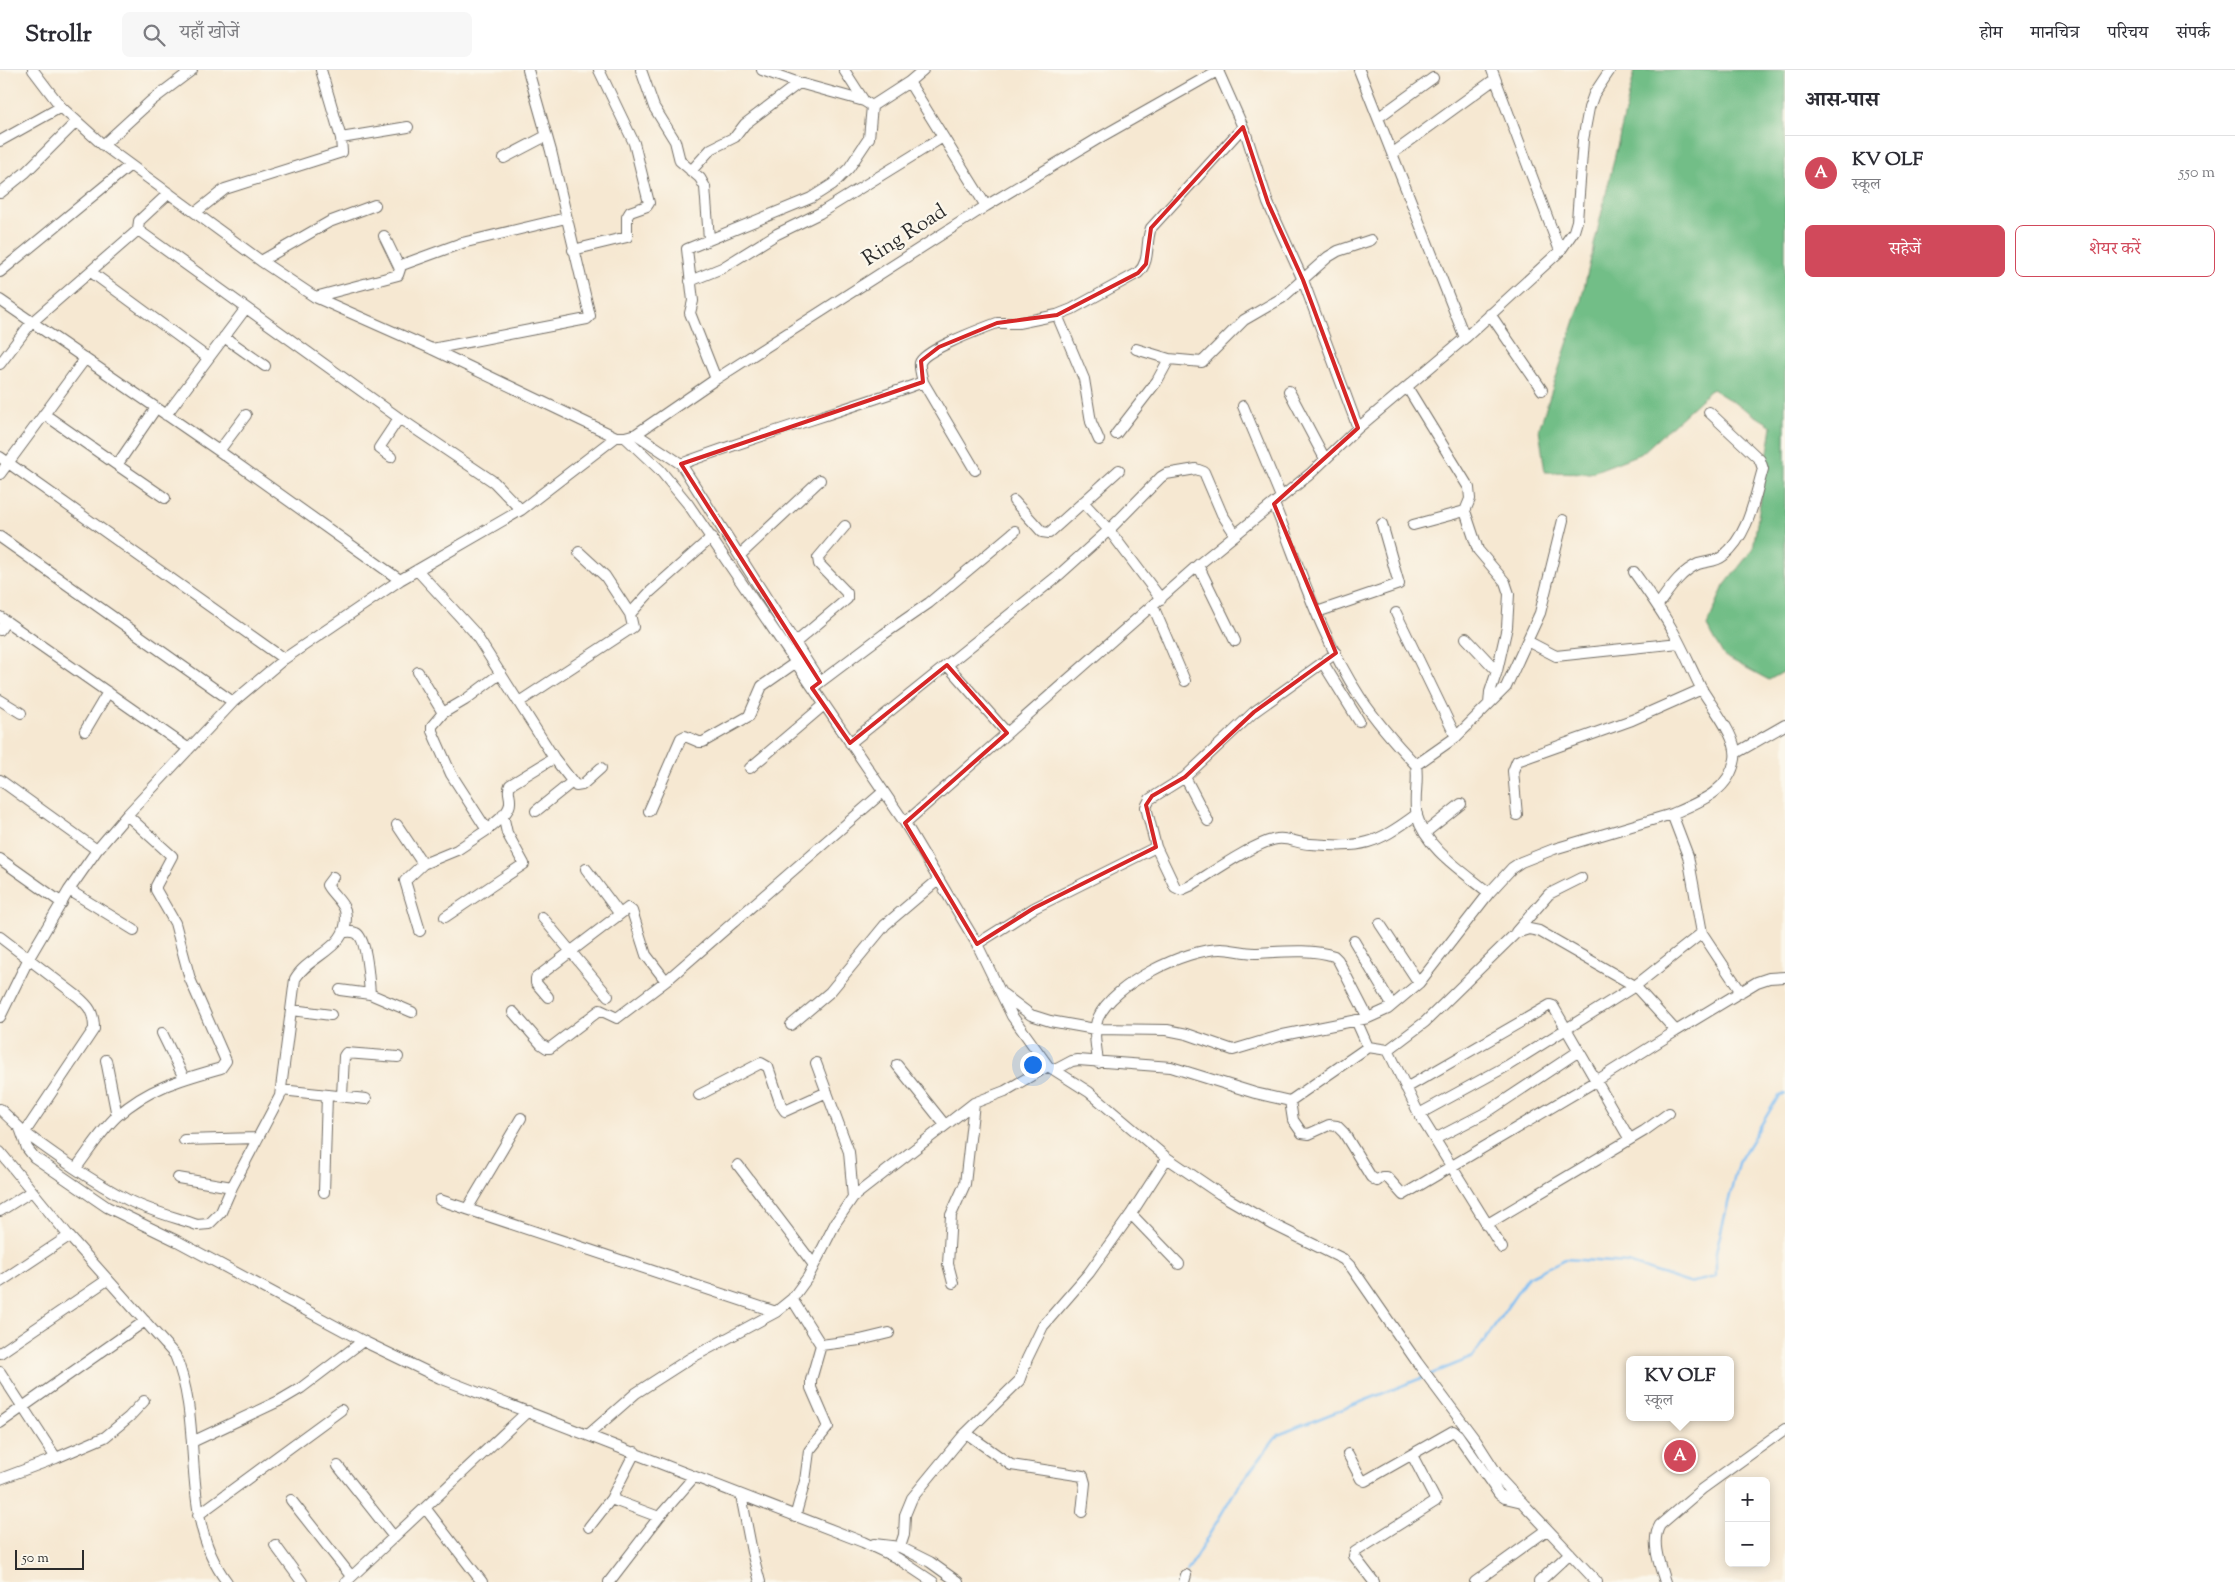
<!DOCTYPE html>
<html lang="hi">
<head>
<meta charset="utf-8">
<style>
	:root { --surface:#fff; --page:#f7f7f7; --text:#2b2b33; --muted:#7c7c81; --line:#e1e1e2; --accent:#d1495b }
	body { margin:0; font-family:"Sorts Mill Goudy","Noto Serif Devanagari",serif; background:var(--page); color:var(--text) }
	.controls { position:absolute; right:15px; bottom:15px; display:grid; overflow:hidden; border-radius:8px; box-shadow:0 2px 12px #0003 }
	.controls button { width:45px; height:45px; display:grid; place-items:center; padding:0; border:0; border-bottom:1px solid var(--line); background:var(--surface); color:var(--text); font:25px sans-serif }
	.scale { position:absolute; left:15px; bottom:12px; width:69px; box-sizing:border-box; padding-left:5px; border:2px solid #2b2b2b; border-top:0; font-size:14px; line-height:18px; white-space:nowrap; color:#2b2b2b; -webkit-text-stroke:4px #fbf7ec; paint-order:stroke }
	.you { position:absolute; left:1032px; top:994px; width:18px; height:18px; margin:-12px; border:4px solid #fff; border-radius:50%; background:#1a73e8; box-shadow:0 0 0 8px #1a73e833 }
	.badge { display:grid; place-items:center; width:32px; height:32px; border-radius:50%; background:var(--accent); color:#fff; font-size:16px; font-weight:700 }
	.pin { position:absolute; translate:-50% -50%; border:2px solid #fff; box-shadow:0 1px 5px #0006 }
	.popup { position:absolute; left:1626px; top:1286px; width:108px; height:65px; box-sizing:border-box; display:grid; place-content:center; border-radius:8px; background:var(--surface); filter:drop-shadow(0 1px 4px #0005); font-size:16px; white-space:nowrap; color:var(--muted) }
	.popup b { font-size:19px; color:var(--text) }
	.popup::after { content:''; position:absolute; left:50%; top:100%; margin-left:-10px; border:10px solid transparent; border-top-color:var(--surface) }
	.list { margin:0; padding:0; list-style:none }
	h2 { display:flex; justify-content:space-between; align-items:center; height:65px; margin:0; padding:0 20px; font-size:21px }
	h2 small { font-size:16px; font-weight:400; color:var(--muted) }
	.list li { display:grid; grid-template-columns:32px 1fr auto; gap:15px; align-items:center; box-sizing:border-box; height:75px; padding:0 20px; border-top:1px solid var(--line) }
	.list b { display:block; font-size:19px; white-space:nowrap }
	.list p { margin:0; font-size:16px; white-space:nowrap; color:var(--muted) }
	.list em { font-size:16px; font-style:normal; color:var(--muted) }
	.actions { display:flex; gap:10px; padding:15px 20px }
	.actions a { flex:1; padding:11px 0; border:1px solid var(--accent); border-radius:8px; text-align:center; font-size:18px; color:var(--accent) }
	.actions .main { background:var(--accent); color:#fff }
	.icon { flex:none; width:28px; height:28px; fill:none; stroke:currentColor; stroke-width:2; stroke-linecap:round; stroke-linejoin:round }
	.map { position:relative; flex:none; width:1785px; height:1512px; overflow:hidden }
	header { display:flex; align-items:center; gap:30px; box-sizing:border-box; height:70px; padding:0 25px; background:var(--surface); border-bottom:1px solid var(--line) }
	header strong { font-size:24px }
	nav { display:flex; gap:28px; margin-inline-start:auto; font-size:18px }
	.search { width:350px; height:45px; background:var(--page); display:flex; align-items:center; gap:12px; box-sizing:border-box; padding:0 18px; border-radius:8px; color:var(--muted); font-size:19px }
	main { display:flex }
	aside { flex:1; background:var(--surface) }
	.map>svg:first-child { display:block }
</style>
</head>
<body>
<header>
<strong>Strollr</strong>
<div class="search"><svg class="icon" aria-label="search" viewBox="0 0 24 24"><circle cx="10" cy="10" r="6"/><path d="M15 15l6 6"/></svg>यहाँ खोजें</div>
<nav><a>होम</a><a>मानचित्र</a><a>परिचय</a><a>संपर्क</a></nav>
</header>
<main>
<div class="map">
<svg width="1785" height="1512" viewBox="0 0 1785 1512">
	<rect width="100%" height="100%" fill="#fbf7ec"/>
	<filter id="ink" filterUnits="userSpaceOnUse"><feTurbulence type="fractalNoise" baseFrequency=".02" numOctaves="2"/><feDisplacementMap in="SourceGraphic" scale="10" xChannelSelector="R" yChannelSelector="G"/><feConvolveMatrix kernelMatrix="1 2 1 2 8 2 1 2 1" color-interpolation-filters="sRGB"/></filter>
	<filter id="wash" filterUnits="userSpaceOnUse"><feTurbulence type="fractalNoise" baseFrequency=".0096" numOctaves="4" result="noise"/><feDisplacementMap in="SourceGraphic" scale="20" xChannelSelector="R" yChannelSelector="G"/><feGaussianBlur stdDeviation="1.12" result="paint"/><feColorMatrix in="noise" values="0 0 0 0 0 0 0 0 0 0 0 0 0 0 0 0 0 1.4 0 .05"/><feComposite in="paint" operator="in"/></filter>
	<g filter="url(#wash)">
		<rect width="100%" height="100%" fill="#f6e8d2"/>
		<!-- forest -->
		<path fill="#72be87" stroke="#4e7459" d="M1635 0H1785V601L1769 610 1724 586 1707 556 1724 516 1753 479 1772 356 1712 319 1642 383 1590 403 1545 402 1539 359 1580 235Z"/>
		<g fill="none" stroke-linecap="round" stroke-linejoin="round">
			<!-- stream -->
			<path stroke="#7fbef3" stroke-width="2.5" d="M1429 1305 1473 1287 1528 1207 1565 1189 1628 1193 1689 1213 1716 1207V1182L1738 1093 1778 1027 1785 1024
				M1187 1502 1235 1421 1278 1365 1424 1307"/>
		</g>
	</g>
	<g filter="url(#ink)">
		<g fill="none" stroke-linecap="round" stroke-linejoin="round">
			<defs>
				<path id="minor" d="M33 0 61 37 103 75 261 191 315 227 432 279 616 367H625L636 364 716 309 986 136 1099 68 1219 0
					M641 0 654 37 675 71 680 91 700 108 705 117 709 169
					M762 0 799 13 864 31 872 36
					M844 0 864 31
					M923 0 909 12 986 136
					M1359 0 1465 268
					M1379 47 1433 8
					M341 68 408 57
					M0 71 61 37
					M103 75 151 31 192 0
					M1393 83 1495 9
					M504 88 546 66
					M691 101 711 79 735 67 745 54 799 13
					M0 123 26 102 76 52
					M196 142 225 119 342 82 341 68 321 0
					M138 160 399 348 494 412 521 440
					M573 180 627 167V147L630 142 647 136 649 133 634 73 599 0
					M1560 181 1574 161 1577 151 1583 70 1589 38 1594 24 1610 0
					M261 191 329 152 375 135
					M399 196 462 173 566 148
					M0 202 129 96
					M91 202 208 288
					M690 211 722 198 777 164 820 143 943 67
					M315 227 398 205 400 199 384 166
					M0 230 219 381 400 510
					M1490 244 1542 320
					M1057 245 1084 309 1091 352 1099 370
					M224 267 265 296
					M432 279 587 249 590 246 551 81 528 0
					M1136 279 1169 289
					M0 294 31 253 138 160 139 151 169 123
					M716 309 690 243 693 231 687 179 811 128 833 114 849 98 869 68 872 36 909 12
					M923 312 975 400
					M1407 317 1469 418 1470 429 1465 441
					M1289 321 1325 389
					M1243 336 1281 427
					M156 338 117 395 165 428
					M44 344 117 395
					M166 345 246 238
					M1358 358 1465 268 1560 181 1492 0
					M636 364 681 394C761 364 843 341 923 312 922 307 919 298 920 293 923 281 976 261 989 256L997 253H1018L1057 245 1072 239 1138 203C1151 191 1145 173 1151 158L1243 57
					M1116 364 1157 311 1169 289 1202 292 1244 250 1282 228 1328 187 1338 181 1371 170
					M625 367 660 400 688 434 905 753 977 874 1012 946 1048 996 1089 1022 1167 1088 1220 1124 1272 1154 1343 1189 1352 1198 1417 1292 1476 1371 1501 1410 1597 1512
					M219 381 246 345
					M0 387 284 589
					M391 387 379 378 399 348
					M681 394 820 612
					M0 404 85 289
					M1014 431 1042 462 1049 463 1119 400
					M1083 432 1109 460 1161 529
					M1274 434C1300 498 1321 568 1360 627 1376 651 1395 673 1416 695L1456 667 1506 617 1540 543 1563 450
					M1413 455 1465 441 1478 480 1505 512 1509 524 1507 557 1497 601 1490 622 1489 634
					M0 467 233 632
					M740 485 820 410
					M1198 495 1235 571
					M417 500 474 562 554 688 576 716 582 715 601 698
					M1634 502C1648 522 1662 541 1674 563 1684 581 1692 600 1701 618 1711 636 1739 668 1735 689 1729 722 1699 732 1672 744L1688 786 1702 863 1741 922
					M1658 535C1669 520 1680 502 1698 494 1707 491 1716 492 1723 486 1749 465 1754 429 1763 399L1760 390 1709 342
					M1153 536 1185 611
					M1317 542 1399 514 1382 454
					M1396 543 1456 667
					M630 544 650 522 712 467
					M0 547 189 679
					M0 560 6 551
					M1466 568 1497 601
					M1529 572 1556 586 1679 573
					M795 573 847 529V523L819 494 818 488 845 456
					M1336 583 1254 642 1185 707 1150 729 1146 737 1156 777 1175 817 1181 820 1190 816C1210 804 1255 772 1277 769 1288 767 1299 774 1310 774 1363 778 1375 775 1417 744
					M1323 593 1359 651
					M947 595 1007 663
					M418 602 443 643 465 630 501 603
					M815 616 884 564 929 533 1015 461
					M0 630 21 643
					M519 632 633 557 630 544 605 506 579 482
					M85 661 108 622
					M850 673 1060 504 1109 460 1161 407 1166 404 1196 399 1204 402 1222 444 1235 464
					M1736 683 1785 655
					M1416 695C1419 711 1413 730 1417 746 1426 779 1464 802 1489 823
					M750 698 824 635
					M1185 707 1208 751
					M0 710 97 780
					M536 741 572 712
					M649 741 681 668 685 666 699 672H703L749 646 762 616 795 593
					M1517 745 1513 701 1517 691 1632 650 1702 619
					M905 753 1198 495 1310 404 1358 358 1303 210 1268 133 1246 64 1218 1
					M397 755 423 794
					M487 760C495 752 511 743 510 731 510 724 507 721 510 715L554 688
					M1426 762 1461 734
					M0 789 62 833
					M586 799 619 843
					M69 820 134 860
					M445 847 524 794 507 763 503 745
					M542 847 608 926
					M1380 854 1419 913
					M420 861 405 811 423 794 457 780 487 760 451 704 432 661V656L443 643
					M344 862C347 862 352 861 356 863 367 868 369 912 370 924L412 942
					M1516 862 1549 824 1581 808
					M0 867 77 926C89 936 94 942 94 959L25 1062
					M1354 871 1392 935
					M977 874 1034 838 1156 777
					M340 920 370 924
					M1003 924 1031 945 1050 951 1095 959 1167 960 1187 964 1233 980 1283 965 1368 948 1388 939 1419 913 1489 823 1512 798 1521 792 1554 779 1672 744
					M548 927 536 913V908L628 838 632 841 646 885 666 911 883 722
					M292 940 331 945
					M513 942 541 974 547 978H550L600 940 617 948 666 911
					M0 947 29 888 69 820 97 780 127 745 233 632 284 589 400 510 521 440 616 367
					M1356 950 1368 977
					M791 955 830 922 885 855 938 810
					M162 963 184 1008
					M1388 980 1419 1044 1502 1178
					M106 990 117 1046
					M816 993 849 1082 853 1127
					M1098 993C1097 978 1092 962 1098 948 1113 914 1185 879 1221 879 1232 879 1243 883 1255 883 1280 882 1310 878 1334 886L1338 890 1368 948
					M897 995 945 1055
					M1055 1000 1072 991 1078 990 1171 997 1255 1023 1290 1031 1368 977 1388 980 1425 952 1516 863 1529 859 1539 861 1635 916 1676 961 1757 912 1769 908 1785 907
					M1406 1018 1550 935 1553 936 1629 1068
					M281 1020 366 1029
					M699 1025 761 993 768 997 781 1035 785 1041 827 1022
					M342 1026 344 986 346 983 398 987
					M1290 1031 1293 1050 1302 1063 1309 1064 1329 1055 1337 1056 1344 1063 1371 1107 1377 1111 1382 1107H1387L1403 1125 1596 1011 1676 961
					M0 1039 20 1058 27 1078 34 1087 107 1137 177 1171 363 1271 440 1308 863 1472 897 1488 933 1512
					M1419 1044 1507 996 1635 916 1702 863
					M21 1060C55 1085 91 1111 128 1130 150 1141 174 1147 197 1155L209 1154 221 1142 232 1117 280 1026 295 909C309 884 353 878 345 840 342 831 331 823 327 815L333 807
					M1435 1069 1487 1042 1579 981
					M184 1070 257 1068
					M0 1082 69 1166 175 1285C206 1358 177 1446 227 1512
					M738 1095 814 1195
					M76 1098C89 1081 101 1061 117 1046 148 1018 182 1009 221 998L226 991 190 909 175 853 156 820V816L172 786 127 745
					M178 1108 232 1117
					M324 1122 327 1025
					M440 1130 776 1242
					M467 1139 521 1048
					M0 1141 32 1121
					M1131 1144 1179 1194
					M1486 1155 1644 1061 1669 1043
					M0 1212 69 1166
					M953 1213 948 1194 951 1145 965 1114 974 1033
					M792 1229 821 1275 860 1270 889 1263
					M0 1283 107 1210
					M0 1302 56 1388
					M0 1353 145 1251
					M966 1363 1011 1395 1083 1406 1085 1413 1082 1442
					M588 1365 636 1323 689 1289 776 1242 792 1229 808 1207 836 1152 853 1127 974 1033 1005 1021 1048 996
					M192 1372 279 1331 301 1318 363 1271
					M1348 1384 1361 1409 1365 1411 1453 1361 1458 1365 1499 1424 1505 1428 1522 1432
					M338 1396 394 1467
					M0 1409 56 1388 105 1367 129 1347 144 1331
					M741 1425 752 1482 760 1512
					M611 1429 659 1447
					M291 1430 351 1506
					M426 1439 482 1512
					M198 1445 341 1340
					M795 1447 805 1411 809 1381 828 1357 811 1318V1310L821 1275
					M589 1457 611 1429 635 1382
					M874 1474 900 1477 930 1492 958 1512
					M275 1475 302 1512
					M900 1477 904 1465 905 1445 912 1428 963 1366 1019 1311 1027 1289 1043 1256 1089 1203 1131 1144 1167 1088
					M346 1512 528 1341
					M609 1512 659 1447 693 1408
					M1184 1512 1186 1505
					M1374 1512 1354 1486 1355 1482 1436 1431 1412 1385
					M1475 1512 1547 1460
					M1539 1512 1570 1483
					M1665 1512C1660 1496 1650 1471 1660 1455L1702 1419 1785 1359"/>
			</defs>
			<!-- minor casing -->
			<use href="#minor" stroke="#726d65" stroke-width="12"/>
			<!-- minor -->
			<use href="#minor" stroke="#fff" stroke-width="10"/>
		</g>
	</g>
	<!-- marked area -->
	<path fill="none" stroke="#d62828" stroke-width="4" stroke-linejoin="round" d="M1243 57 1268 133 1303 210 1358 358 1274 434 1336 583 1254 642 1185 707 1152 726 1146 735 1156 777 1034 838 977 874 905 753 1007 663 947 595 850 673 812 618 820 612 681 394 923 312 921 291 939 277 997 253 1057 245 1138 203 1146 194 1151 158Z"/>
	<g text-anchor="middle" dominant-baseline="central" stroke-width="4.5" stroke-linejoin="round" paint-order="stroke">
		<!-- street labels -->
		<g font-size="21" fill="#2b2b2b" stroke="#fbf7ec">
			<text transform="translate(905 166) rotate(-33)">Ring Road</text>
		</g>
	</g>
</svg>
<div class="controls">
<button>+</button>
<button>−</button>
</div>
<div class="scale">50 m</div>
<div class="you"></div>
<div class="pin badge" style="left:1680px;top:1386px">A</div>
<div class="popup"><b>KV OLF</b>स्कूल</div>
</div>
<aside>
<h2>आस-पास<small></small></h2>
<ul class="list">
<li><span class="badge">A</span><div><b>KV OLF</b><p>स्कूल</p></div><em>550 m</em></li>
</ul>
<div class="actions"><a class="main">सहेजें</a><a>शेयर करें</a></div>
</aside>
</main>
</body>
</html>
